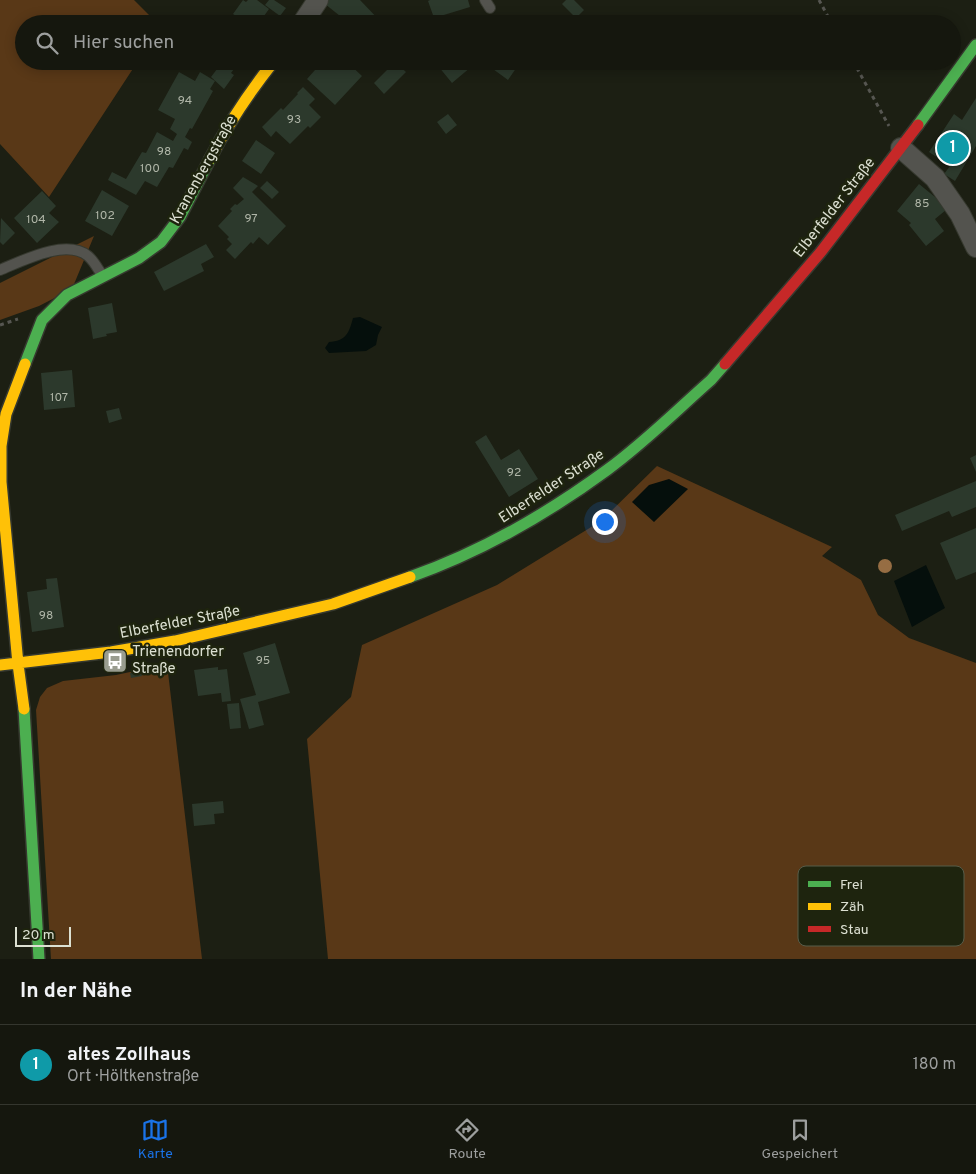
<!DOCTYPE html>
<html lang="de">
<head>
<meta charset="utf-8">
<style>
	:root { --surface:#15170e; --page:#22241c; --text:#f1f3f6; --muted:#9d9f9e; --line:#34362e; --accent:#1a73e8 }
	body { margin:0; font-family:Overpass,sans-serif; background:var(--page); color:var(--text) }
	.scale { position:absolute; left:15px; bottom:12px; width:56px; box-sizing:border-box; padding-left:5px; border:2px solid #dce0d2; border-top:0; font-size:14px; line-height:18px; white-space:nowrap; color:#dce0d2; -webkit-text-stroke:4px #1e240e; paint-order:stroke }
	.you { position:absolute; left:604px; top:521px; width:18px; height:18px; margin:-12px; border:4px solid #fff; border-radius:50%; background:#1a73e8; box-shadow:0 0 0 8px #1a73e833 }
	.badge { display:grid; place-items:center; width:32px; height:32px; border-radius:50%; background:var(--accent); color:#fff; font-size:16px; font-weight:700 }
	.pin { position:absolute; translate:-50% -50%; border:2px solid #fff; box-shadow:0 1px 5px #0006 }
	.list { margin:0; padding:0; list-style:none }
	h2 { display:flex; justify-content:space-between; align-items:center; height:65px; margin:0; padding:0 20px; font-size:21px }
	h2 small { font-size:16px; font-weight:400; color:var(--muted) }
	.list li { display:grid; grid-template-columns:32px 1fr auto; gap:15px; align-items:center; box-sizing:border-box; height:80px; padding:0 20px; border-top:1px solid var(--line) }
	.list b { display:block; font-size:19px; white-space:nowrap }
	.list p { margin:0; font-size:16px; white-space:nowrap; color:var(--muted) }
	.list em { font-size:16px; font-style:normal; color:var(--muted) }
	.icon { flex:none; width:28px; height:28px; fill:none; stroke:currentColor; stroke-width:2; stroke-linecap:round; stroke-linejoin:round }
	.map { position:relative; flex:none; width:976px; height:959px; overflow:hidden }
	.search { position:absolute; background:var(--surface); box-shadow:0 2px 12px #0003; left:15px; right:15px; top:15px; height:55px; display:flex; align-items:center; gap:12px; box-sizing:border-box; padding:0 18px; border-radius:28px; color:var(--muted); font-size:19px }
	.sheet { height:145px; background:var(--surface) }
	nav { display:flex; justify-content:space-around; align-items:center; box-sizing:border-box; height:70px; border-top:1px solid var(--line); background:var(--surface); font-size:14px; color:var(--muted) }
	nav a { display:grid; justify-items:center; gap:2px }
	nav .on { color:var(--accent) }
	.map>svg:first-child { display:block }
</style>
</head>
<body>
<div class="map">
<svg width="976" height="959" viewBox="0 0 976 959">
	<rect width="100%" height="100%" fill="#1c1f13"/>
	<!-- green -->
	<path fill="#593817" d="M0 0H134L158 24H24V61H138L49 197 0 144Z
		M94 236 72 289 39 306 0 320V283Z
		M657 466 832 547 822 556 861 580 878 615 909 638 976 663V959H328L307 739 351 697 362 645 497 585 601 521Z
		M167 664 202 959H51L36 710 40 697 47 688 63 681 116 675Z"/>
	<!-- water -->
	<path fill="#050f0c" d="M360 317 382 327 378 335 376 345 366 351 329 353 325 348 329 342C346 341 349 333 353 318Z
		M669 479 688 489 654 522 632 502 649 485Z
		M926 565 945 608 912 627 894 581Z"/>
	<!-- building -->
	<path fill="#2c392c" d="M243 0 246 2 248 0H257L269 9 264 16 267 18 263 24H237L240 19 233 14Z
		M269 0H274L286 8 280 16 265 5Z
		M329 0H360L383 24H350L325 4Z
		M430 0H468L470 7 434 18 428 1Z
		M566 0H574L584 10 576 18 562 4Z
		M209 61H240L231 73 234 75 224 89 211 77 217 69 210 64 211 62Z
		M323 61H346L362 76 335 105 307 79Z
		M434 61H466L471 67 452 83Z
		M482 61H521L508 80Z
		M395 62 406 72 384 94 374 83Z
		M179 72 195 81 200 72 215 81 210 89 213 91 192 129 190 128 185 137 192 142 188 150 184 148 173 168 169 167 157 187 145 181 136 195 108 180 112 172 126 179 142 152 146 153 157 132 173 141 177 134 170 129 175 119 158 110Z
		M303 87 315 99 309 105 321 117 310 128 308 126 290 144 276 131 271 137 262 127 281 108 283 110 298 94 297 93Z
		M976 98V146L955 181 944 174 950 166 929 152 954 114 962 120Z
		M448 114 457 125 446 134 437 122Z
		M256 140 275 153 261 174 242 161Z
		M243 177 258 186 252 192 286 226 268 245 259 237 253 244 251 242 235 259 226 250 232 244 227 239 229 237 218 226 232 211 230 209 235 204 237 205 244 199 233 188Z
		M267 181 279 192 272 199 260 188Z
		M919 184 935 197 946 210 935 219 944 231 926 246 909 225 911 223 897 211Z
		M102 190 129 206 112 236 85 221Z
		M42 191 56 206 49 213 59 222 37 243 14 218Z
		M1 218 15 233 3 245 0 242Z
		M206 244 214 257 201 264 204 271 164 291 154 272Z
		M112 303 117 332 106 334 107 336 93 339 88 308Z
		M72 370 75 407 44 410 41 373Z
		M119 408 122 419 109 423 106 411Z
		M486 435 501 460 519 449 538 479 509 497 475 442Z
		M976 455V472L970 458Z
		M976 481V507L952 517 949 511 902 531 895 515Z
		M976 528V572L956 580 940 543Z
		M57 578 64 627 32 632 27 592 47 589 46 579Z
		M275 643 290 693 258 702 264 725 249 729 240 699 256 695 243 653Z
		M218 667V670L227 669 231 701 222 702 221 693 198 696 194 670Z
		M141 672 142 676 131 678 130 673Z
		M239 703 241 728 230 729 227 704Z
		M223 801 224 813 214 814 215 824 194 826 192 804Z"/>
	<g fill="none" stroke-linecap="round" stroke-linejoin="round">
		<defs>
			<path id="lane" d="M485 0 490 8
				M0 270C22 261 66 238 88 256 94 261 98 269 102 275"/>
			<path id="street" d="M302 24 318 0
				M901 148 935 178 960 214 976 247"/>
			<path id="fast" d="M918 125 976 45
				M25 364 42 320 67 295 139 258 161 242 180 217 210 159
				M410 577C481 552 547 514 607 470 644 443 677 410 711 380L725 364
				M24 709 39 959"/>
			<path id="slow" d="M210 159C229 122 248 94 274 61
				M0 665 111 652 175 641 333 604 410 577
				M24 709 18 664 1 482V446L6 414 25 364"/>
			<path id="jam" d="M725 364 820 253 918 125"/>
		</defs>
		<!-- lane casing -->
		<use href="#lane" stroke="#36392f" stroke-width="12"/>
		<!-- street casing -->
		<use href="#street" stroke="#36392f" stroke-width="22"/>
		<!-- fast casing -->
		<use href="#fast" stroke="#36392f" stroke-width="14"/>
		<!-- slow casing -->
		<use href="#slow" stroke="#36392f" stroke-width="14"/>
		<!-- jam casing -->
		<use href="#jam" stroke="#36392f" stroke-width="14"/>
		<!-- path -->
		<path stroke="#565651" stroke-width="3" stroke-dasharray="4 4" stroke-linecap="butt" d="M819 0 832 24
			M853 61 889 126
			M0 325 18 319"/>
		<!-- lane -->
		<use href="#lane" stroke="#53534e" stroke-width="10"/>
		<!-- street -->
		<use href="#street" stroke="#53534e" stroke-width="20"/>
		<!-- fast -->
		<use href="#fast" stroke="#4caf50" stroke-width="11"/>
		<!-- slow -->
		<use href="#slow" stroke="#ffc107" stroke-width="11"/>
		<!-- jam -->
		<use href="#jam" stroke="#c62828" stroke-width="11"/>
	</g>
	<!-- trees -->
	<circle fill="#966d43" cx="885" cy="566" r="7"/>
	<!-- icons -->
	<defs>
		<symbol id="bus-square" viewBox="-11 -11 22 22"><rect x="-9" y="-9" width="18" height="18" rx="4" fill="#999c8f" stroke="#1e240e"/><path d="M-5-6H5V4H4V6H2V4H-2V6H-4V4H-5ZM-3.5-4V0h7V-4ZM-3.5 1.2v1.5H-2V1.2ZM2 1.2v1.5H3.5V1.2Z" fill="#fff"/></symbol>
	</defs>
	<g fill-rule="evenodd">
		<use href="#bus-square" x="101" y="647" width="28" height="28"/>
	</g>
	<g text-anchor="middle" dominant-baseline="central" stroke-width="5" stroke-linejoin="round" paint-order="stroke">
		<!-- number labels -->
		<g font-size="12" fill="#b0b6a8">
			<text x="185" y="101">94</text>
			<text x="294" y="120">93</text>
			<text x="164" y="152">98</text>
			<text x="150" y="169">100</text>
			<text x="922" y="204">85</text>
			<text x="105" y="216">102</text>
			<text x="251" y="219">97</text>
			<text x="36" y="220">104</text>
			<text x="59" y="398">107</text>
			<text x="514" y="473">92</text>
			<text x="46" y="616">98</text>
			<text x="263" y="661">95</text>
		</g>
		<!-- street labels -->
		<g font-size="15" fill="#dce0d2" stroke="#1e240e">
			<text transform="translate(204 170) rotate(-61)">Kranenbergstraße</text>
			<text transform="translate(835 208) rotate(-52)">Elberfelder Straße</text>
			<text transform="translate(552 487) rotate(-33)">Elberfelder Straße</text>
			<text transform="translate(180 623) rotate(-11)">Elberfelder Straße</text>
		</g>
		<!-- poi labels -->
		<g font-size="15" fill="#dce0d2" stroke="#1e240e" text-anchor="start">
			<text x="132" y="652">Trienendorfer<tspan x="132" dy="17">Straße</tspan></text>
		</g>
	</g>
	<!-- legend -->
	<rect x="798" y="866" width="166" height="80" rx="8" fill="#1e240e" stroke="#575c49" stroke-width="1"/>
	<rect x="808" y="881" width="23" height="6" fill="#4caf50"/>
	<rect x="808" y="903" width="23" height="7" fill="#ffc107"/>
	<rect x="808" y="926" width="23" height="6" fill="#c62828"/>
	<g font-size="14" fill="#dce0d2">
		<text x="840" y="889">Frei</text>
		<text x="840" y="911">Zäh</text>
		<text x="840" y="934">Stau</text>
	</g>
</svg>
<div class="scale">20 m</div>
<div class="you"></div>
<div class="pin badge" style="left:953px;top:148px;background:#0f9aa8">1</div>
<div class="search"><svg class="icon" aria-label="search" viewBox="0 0 24 24"><circle cx="10" cy="10" r="6"/><path d="M15 15l6 6"/></svg>Hier suchen</div>
</div>
<section class="sheet">
<h2>In der Nähe<small></small></h2>
<ul class="list">
<li><span class="badge" style="background:#0f9aa8">1</span><div><b>altes Zollhaus</b><p>Ort · Höltkenstraße</p></div><em>180 m</em></li>
</ul>
</section>
<nav>
<a class="on"><svg class="icon" aria-label="map" viewBox="0 0 24 24"><path d="M3 6l6-2 6 2 6-2v14l-6 2-6-2-6 2zM9 4v14M15 6v14"/></svg>Karte</a>
<a><svg class="icon" aria-label="directions" viewBox="0 0 24 24"><path d="M12 3l9 9-9 9-9-9zM9 14v-3h6M13 9l2 2-2 2"/></svg>Route</a>
<a><svg class="icon" aria-label="saved" viewBox="0 0 24 24"><path d="M7 4h10v16l-5-4-5 4z"/></svg>Gespeichert</a>
</nav>
</body>
</html>
